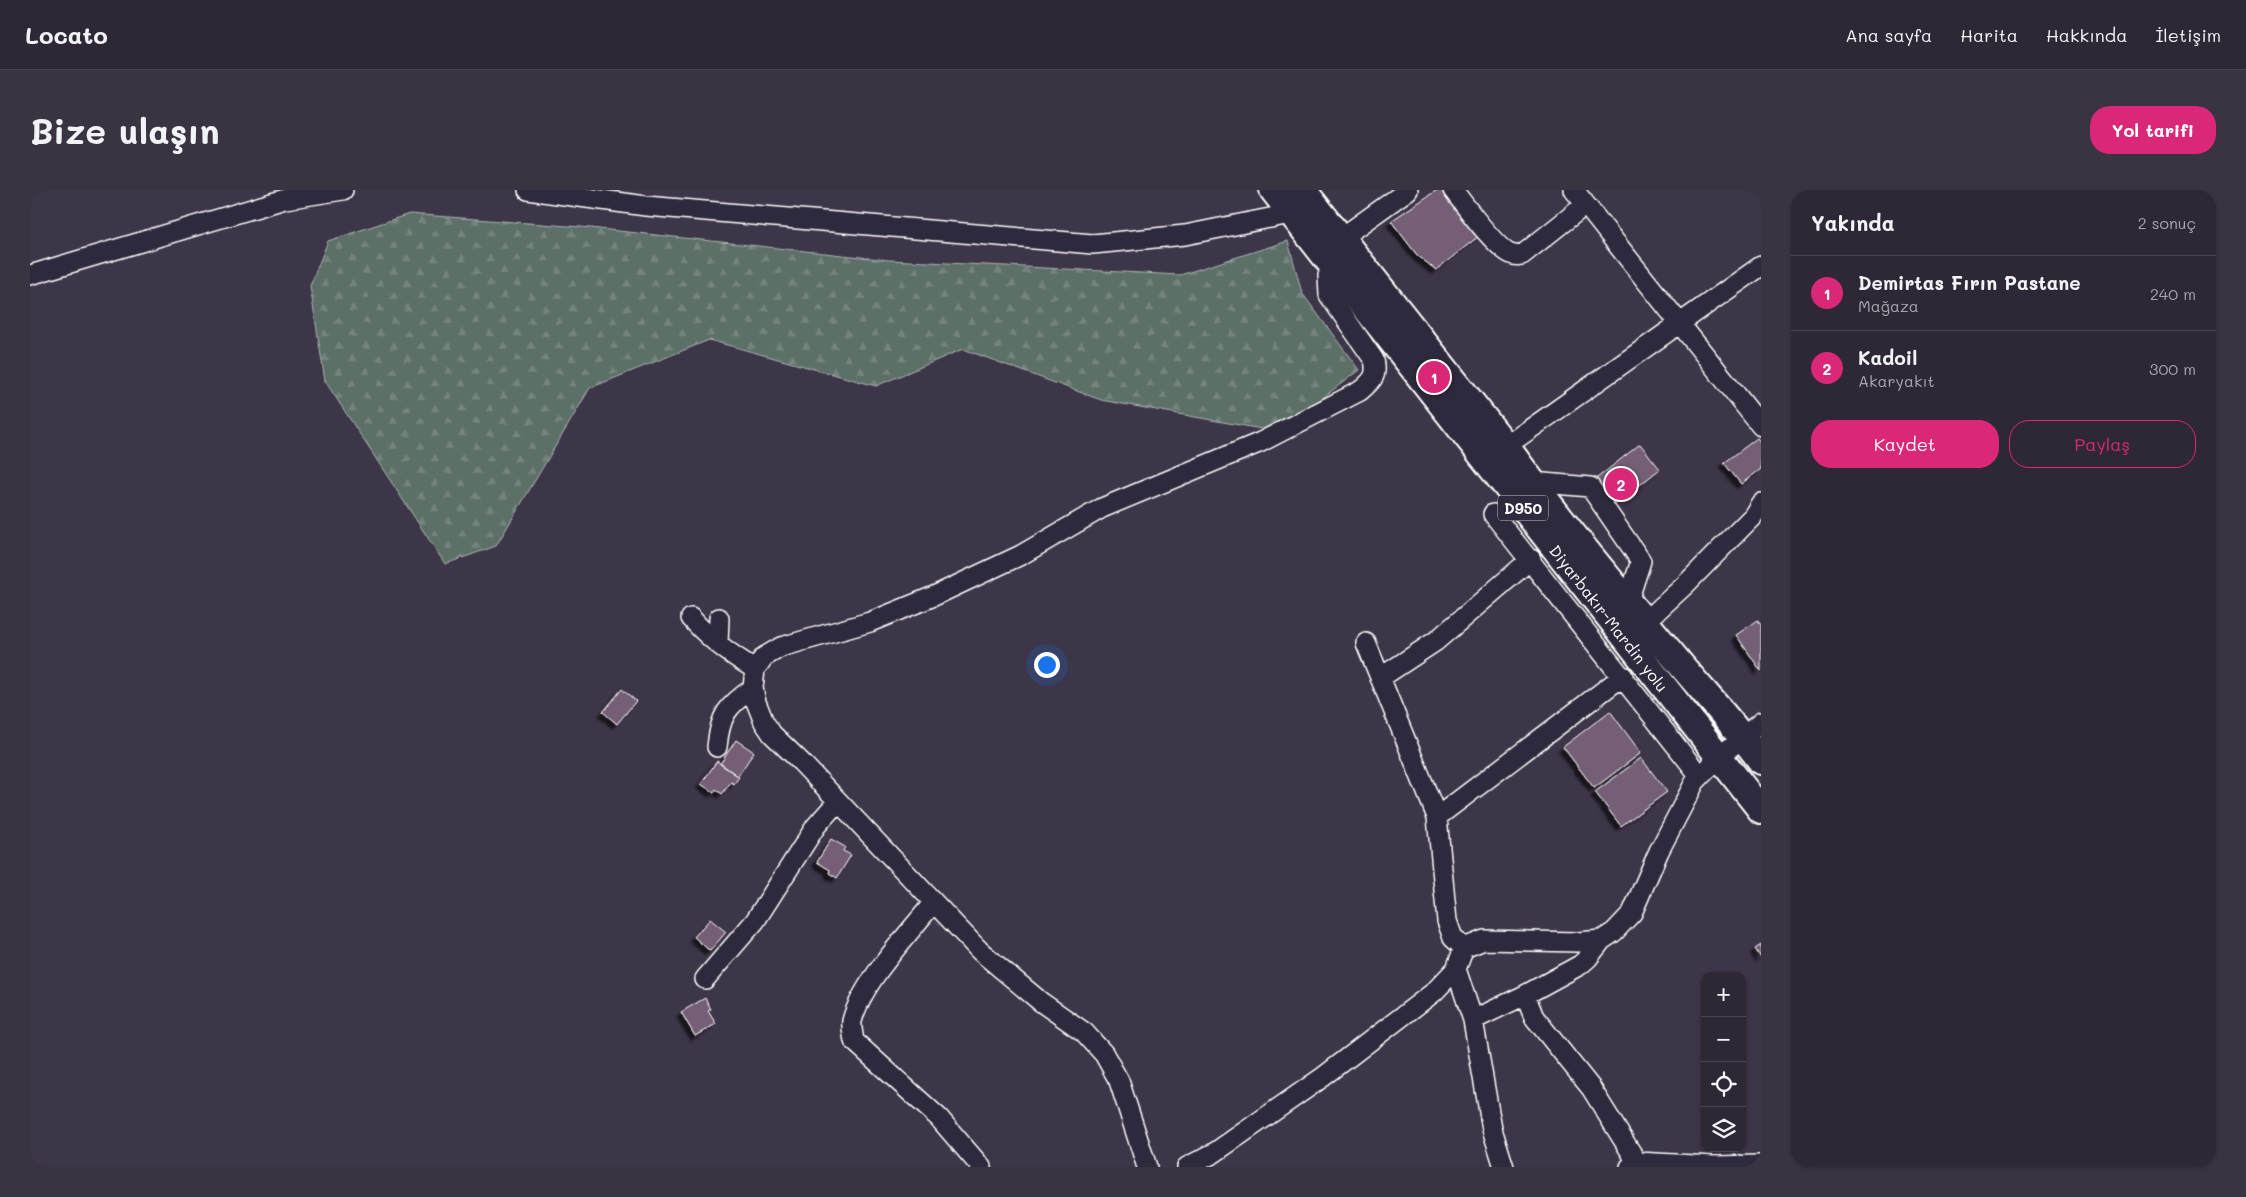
<!DOCTYPE html>
<html lang="tr">
<head>
<meta charset="utf-8">
<style>
	:root { --surface:#2e2836; --page:#3a3442; --text:#f1f3f6; --muted:#a7a6ad; --line:#494451; --accent:#db2777 }
	body { margin:0; font-family:Mali,sans-serif; background:var(--page); color:var(--text) }
	.controls { position:absolute; right:15px; bottom:15px; display:grid; overflow:hidden; border-radius:10px; box-shadow:0 1px 4px #0004 }
	.controls button { width:45px; height:45px; display:grid; place-items:center; padding:0; border:0; border-bottom:1px solid var(--line); background:var(--surface); color:var(--text); font:25px sans-serif }
	.you { position:absolute; left:1016px; top:474px; width:18px; height:18px; margin:-12px; border:4px solid #fff; border-radius:50%; background:#1a73e8; box-shadow:0 0 0 8px #1a73e833 }
	.badge { display:grid; place-items:center; width:32px; height:32px; border-radius:50%; background:var(--accent); color:#fff; font-size:16px; font-weight:700 }
	.pin { position:absolute; translate:-50% -50%; border:2px solid #fff; box-shadow:0 1px 5px #0006 }
	.list { margin:0; padding:0; list-style:none }
	h2 { display:flex; justify-content:space-between; align-items:center; height:65px; margin:0; padding:0 20px; font-size:21px }
	h2 small { font-size:16px; font-weight:400; color:var(--muted) }
	.list li { display:grid; grid-template-columns:32px 1fr auto; gap:15px; align-items:center; box-sizing:border-box; height:75px; padding:0 20px; border-top:1px solid var(--line) }
	.list b { display:block; font-size:19px; white-space:nowrap }
	.list p { margin:0; font-size:16px; white-space:nowrap; color:var(--muted) }
	.list em { font-size:16px; font-style:normal; color:var(--muted) }
	.actions { display:flex; gap:10px; padding:15px 20px }
	.actions a { flex:1; padding:11px 0; border:1px solid var(--accent); border-radius:20px; text-align:center; font-size:18px; color:var(--accent) }
	.actions .main { background:var(--accent); color:#fff }
	.icon { flex:none; width:28px; height:28px; fill:none; stroke:currentColor; stroke-width:2; stroke-linecap:round; stroke-linejoin:round }
	.map { position:relative; flex:none; width:1731px; height:977px; overflow:hidden; border-radius:20px }
	header { display:flex; align-items:center; gap:30px; box-sizing:border-box; height:70px; padding:0 25px; background:var(--surface); border-bottom:1px solid var(--line) }
	header strong { font-size:24px }
	nav { display:flex; gap:28px; margin-inline-start:auto; font-size:18px }
	.intro { display:flex; align-items:center; justify-content:space-between; box-sizing:border-box; height:120px; padding:0 30px }
	h1 { margin:0; font-size:35px }
	.button { padding:12px 22px; border-radius:20px; background:var(--accent); color:#fff; font-size:18px; font-weight:700 }
	main { display:flex; gap:30px; padding:0 30px }
	aside { flex:1; background:var(--surface); border-radius:20px; box-shadow:0 1px 4px #0004 }
	.map>svg:first-child { display:block }
</style>
</head>
<body>
<header>
<strong>Locato</strong>
<nav><a>Ana sayfa</a><a>Harita</a><a>Hakkında</a><a>İletişim</a></nav>
</header>
<div class="intro"><h1>Bize ulaşın</h1><a class="button">Yol tarifi</a></div>
<main>
<div class="map">
<svg width="1731" height="977" viewBox="0 0 1731 977">
	<defs>
		<pattern id="forest-firs" width="22" height="20" patternUnits="userSpaceOnUse" patternTransform="scale(1.25)"><rect width="22" height="20" fill="#5c6f67"/><path d="M5 1l3.5 6h-7zM16 11l3.5 6h-7z" fill="#74857e"/></pattern>
		<filter id="shadow"><feDropShadow dx="-4.5" dy="4.5" stdDeviation="1" flood-color="#0009"/></filter>
	</defs>
	<rect width="100%" height="100%" fill="#3d3548"/>
	<filter id="ink" filterUnits="userSpaceOnUse"><feTurbulence type="fractalNoise" baseFrequency=".02" numOctaves="2"/><feDisplacementMap in="SourceGraphic" scale="10" xChannelSelector="R" yChannelSelector="G"/><feConvolveMatrix kernelMatrix="1 2 1 2 8 2 1 2 1" color-interpolation-filters="sRGB"/></filter>
	<g filter="url(#ink)">
		<!-- forest -->
		<path fill="url(#forest-firs)" stroke="#aeb7b3" d="M379 24 551 37 859 70 1150 85 1258 51 1272 103 1329 180 1248 242 1071 210 933 159 846 196 679 150 560 198 466 356 415 374 295 191 280 96 298 51Z"/>
		<!-- building -->
		<path fill="#745f76" stroke="#fff" filter="url(#shadow)" d="M1407 0H1413L1449 46 1406 80 1387 65 1361 31Z
			M1727 248 1731 253V279L1711 294 1694 273Z
			M1610 254 1630 279 1582 317 1562 292Z
			M1728 430 1731 435V481L1706 445Z
			M592 499 606 511 587 534 573 522Z
			M1580 521 1611 563 1564 598 1533 557Z
			M706 550 724 562 708 586 690 574Z
			M1611 568 1637 602 1591 636 1565 602Z
			M687 571 709 587 704 594 701 592 692 604 686 599 684 603 671 594Z
			M801 649 815 657 813 661 821 665 807 688 799 683 800 680 787 672Z
			M680 729 696 742 680 761 664 747Z
			M1731 755V768L1725 759Z
			M675 808 681 819 678 821 686 834 665 846 651 822Z"/>
		<g fill="none" stroke-linecap="round" stroke-linejoin="round">
			<defs>
				<path id="minor" d="M498 0 616 16 1063 54 1155 45 1260 24
					M1423 0C1433 13 1469 63 1484 65 1487 66 1489 65 1492 65L1555 15
					M1544 0 1731 236
					M1311 48 1378 0
					M0 85 255 9 313 0
					M1476 256 1731 76
					M1502 292 1560 297 1611 371 1598 411
					M1463 324 1670 586
					M661 428C679 449 701 465 725 479
					M1615 432 1654 396 1723 326 1731 313
					M1336 453 1407 627 1417 731 1423 748 1434 758
					M688 454 689 428
					M1350 488 1406 451 1501 369
					M687 557C690 525 697 516 723 498
					M1407 627 1593 486
					M903 713C878 745 832 792 822 831 821 837 823 844 824 851L909 928 951 977
					M1426 779 1443 830 1462 939 1474 977
					M675 789 725 731 786 636 808 611
					M1495 805 1504 827 1561 898 1607 972V977
					M1443 830 1495 805 1550 775 1558 768 1572 750
					M1117 977 1089 891 1074 864 1054 842 1011 812 950 761 771 572 742 544 734 532 726 512 723 498 725 479 734 467 751 457 840 432 904 406 991 365 1072 318 1231 252 1330 201C1342 191 1348 186 1344 170L1299 105 1298 86 1301 75
					M1157 977 1184 963 1293 887 1404 802 1426 779 1434 758 1454 750 1548 752 1572 750 1584 742 1602 723 1629 661 1665 592 1689 567 1731 532
					M1600 977 1607 972 1684 976 1731 975"/>
				<path id="highway" d="M1243 0 1731 620
					M1273 0 1476 256C1530 332 1591 403 1651 475 1678 507 1706 537 1731 571"/>
			</defs>
			<!-- minor casing -->
			<use href="#minor" stroke="#fff" stroke-width="22"/>
			<!-- highway casing -->
			<use href="#highway" stroke="#fff" stroke-width="30"/>
			<!-- minor -->
			<use href="#minor" stroke="#2f2a3d" stroke-width="19"/>
			<!-- highway -->
			<use href="#highway" stroke="#2f2a3d" stroke-width="26"/>
		</g>
	</g>
	<g text-anchor="middle" dominant-baseline="central" stroke-width="5" stroke-linejoin="round" paint-order="stroke">
		<!-- shield labels -->
		<rect fill="#2f2a3d" stroke="#c1bfc5" stroke-width="1" x="1468" y="305.5" width="50" height="25" rx="4"/>
		<g font-size="15" font-weight="bold" fill="#fff">
			<text x="1493" y="318">D950</text>
		</g>
		<!-- street labels -->
		<g font-size="16" fill="#fff" stroke="#2f2a3d">
			<text transform="translate(1579 428) rotate(52)">Diyarbakır-Mardin yolu</text>
		</g>
	</g>
</svg>
<div class="controls">
<button>+</button>
<button>−</button>
<button><svg class="icon" aria-label="locate" viewBox="0 0 24 24"><circle cx="12" cy="12" r="6"/><path d="M12 2v4M12 18v4M2 12h4M18 12h4"/></svg></button>
<button><svg class="icon" aria-label="layers" viewBox="0 0 24 24"><path d="M12 4l9 5-9 5-9-5zM3 14l9 5 9-5"/></svg></button>
</div>
<div class="you"></div>
<div class="pin badge" style="left:1404px;top:187px">1</div>
<div class="pin badge" style="left:1591px;top:294px">2</div>
</div>
<aside>
<h2>Yakında<small>2 sonuç</small></h2>
<ul class="list">
<li><span class="badge">1</span><div><b>Demirtas Fırın Pastane</b><p>Mağaza</p></div><em>240 m</em></li>
<li><span class="badge">2</span><div><b>Kadoil</b><p>Akaryakıt</p></div><em>300 m</em></li>
</ul>
<div class="actions"><a class="main">Kaydet</a><a>Paylaş</a></div>
</aside>
</main>
</body>
</html>
